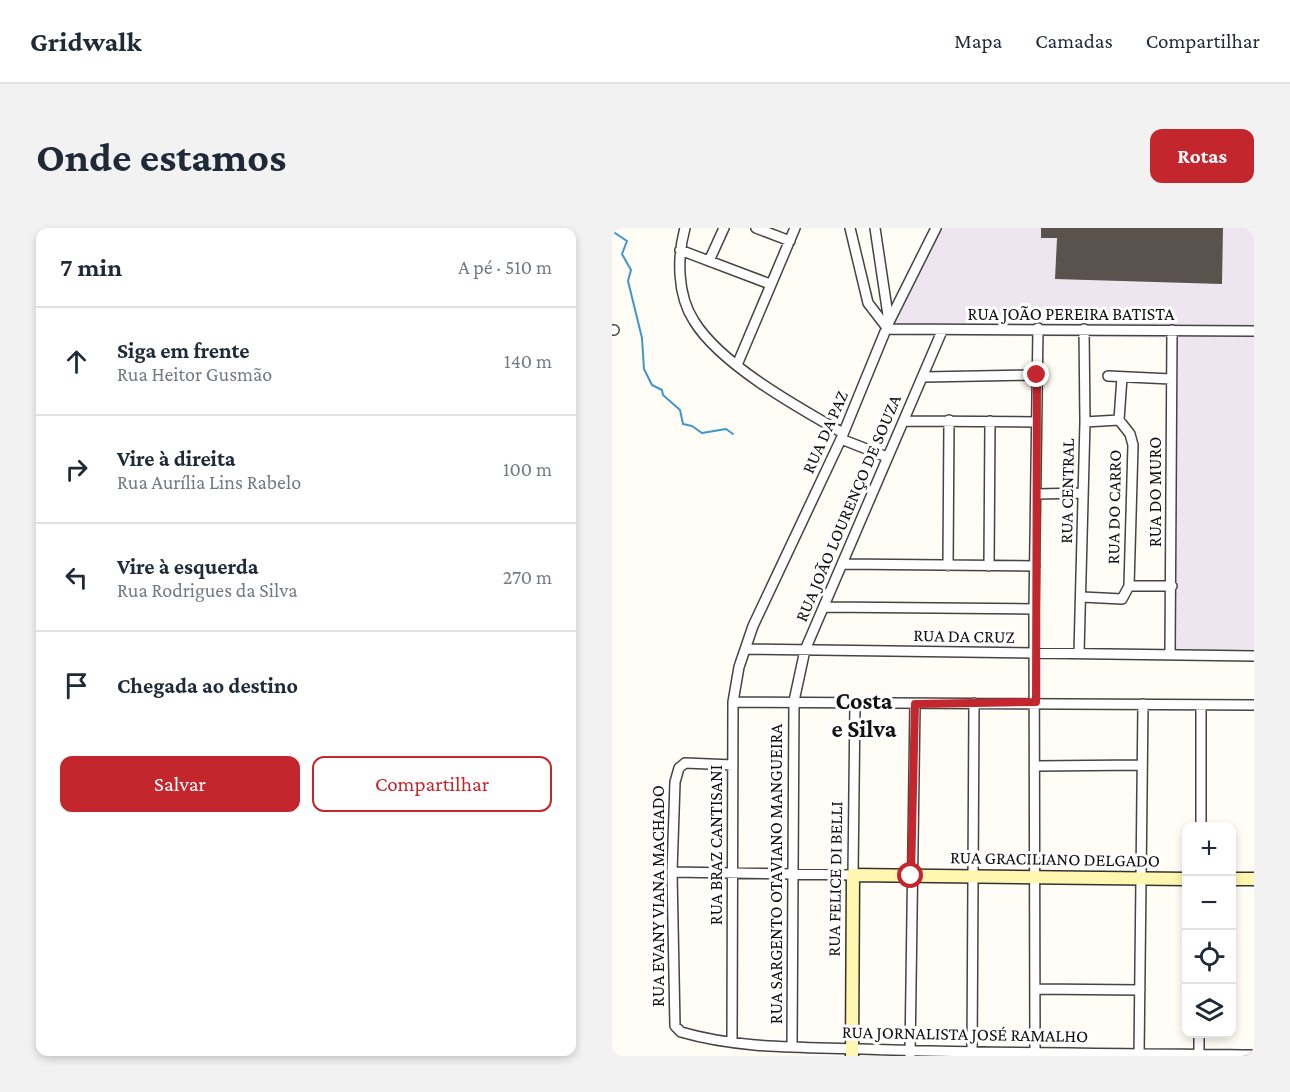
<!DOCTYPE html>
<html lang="pt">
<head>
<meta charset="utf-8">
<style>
	:root { --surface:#fff; --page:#f2f2f3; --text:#1f2937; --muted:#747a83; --line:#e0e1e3; --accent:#c4262e }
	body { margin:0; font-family:"Crimson Pro",serif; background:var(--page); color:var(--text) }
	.controls { position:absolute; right:18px; bottom:18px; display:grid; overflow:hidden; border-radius:12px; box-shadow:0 3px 9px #0003 }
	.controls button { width:54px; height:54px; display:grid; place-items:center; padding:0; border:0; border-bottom:2px solid var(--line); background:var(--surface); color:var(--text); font:30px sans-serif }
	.stop { position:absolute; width:18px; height:18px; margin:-14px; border:4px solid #c4262e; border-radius:50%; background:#fff }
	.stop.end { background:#c4262e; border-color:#fff; box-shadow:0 2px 6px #0008 }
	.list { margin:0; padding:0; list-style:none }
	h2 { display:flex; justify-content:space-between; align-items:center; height:78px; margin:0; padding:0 24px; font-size:26px }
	h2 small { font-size:20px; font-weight:400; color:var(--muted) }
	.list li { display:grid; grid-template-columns:39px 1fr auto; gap:18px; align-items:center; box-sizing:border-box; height:108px; padding:0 24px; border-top:2px solid var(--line) }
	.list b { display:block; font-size:22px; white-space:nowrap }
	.list p { margin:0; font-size:20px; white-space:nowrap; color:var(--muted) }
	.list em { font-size:20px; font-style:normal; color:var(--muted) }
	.actions { display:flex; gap:12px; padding:18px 24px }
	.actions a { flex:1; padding:14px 0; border:2px solid var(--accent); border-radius:12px; text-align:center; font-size:21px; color:var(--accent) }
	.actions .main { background:var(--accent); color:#fff }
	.icon { flex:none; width:33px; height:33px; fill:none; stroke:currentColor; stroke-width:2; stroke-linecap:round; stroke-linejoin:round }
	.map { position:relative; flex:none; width:642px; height:828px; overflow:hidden; border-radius:12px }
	header { display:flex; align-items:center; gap:36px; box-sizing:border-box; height:84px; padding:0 30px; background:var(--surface); border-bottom:2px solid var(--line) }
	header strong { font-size:28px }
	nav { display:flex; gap:33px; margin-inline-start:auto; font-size:21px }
	.intro { display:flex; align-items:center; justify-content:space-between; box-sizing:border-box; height:144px; padding:0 36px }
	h1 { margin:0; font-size:42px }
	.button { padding:15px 27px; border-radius:12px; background:var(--accent); color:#fff; font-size:21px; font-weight:700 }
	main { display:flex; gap:36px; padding:0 36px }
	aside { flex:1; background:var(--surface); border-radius:12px; box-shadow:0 3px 9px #0003 }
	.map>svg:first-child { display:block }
</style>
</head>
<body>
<header>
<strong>Gridwalk</strong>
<nav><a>Mapa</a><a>Camadas</a><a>Compartilhar</a></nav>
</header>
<div class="intro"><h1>Onde estamos</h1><a class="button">Rotas</a></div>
<main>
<aside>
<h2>7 min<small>A pé · 510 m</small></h2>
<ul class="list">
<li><svg class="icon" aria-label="ahead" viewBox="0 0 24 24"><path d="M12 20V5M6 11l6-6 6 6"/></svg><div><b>Siga em frente</b><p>Rua Heitor Gusmão</p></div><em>140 m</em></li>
<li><svg class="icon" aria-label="right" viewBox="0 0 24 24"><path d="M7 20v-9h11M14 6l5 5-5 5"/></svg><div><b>Vire à direita</b><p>Rua Aurília Lins Rabelo</p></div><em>100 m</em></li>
<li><svg class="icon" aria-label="left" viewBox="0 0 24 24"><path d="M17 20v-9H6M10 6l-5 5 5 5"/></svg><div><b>Vire à esquerda</b><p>Rua Rodrigues da Silva</p></div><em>270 m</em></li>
<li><svg class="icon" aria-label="arrive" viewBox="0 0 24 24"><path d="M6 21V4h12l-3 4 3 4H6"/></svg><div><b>Chegada ao destino</b></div></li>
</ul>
<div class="actions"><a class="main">Salvar</a><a>Compartilhar</a></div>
</aside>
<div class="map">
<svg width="642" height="828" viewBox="0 0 642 828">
	<rect width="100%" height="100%" fill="#fffdf5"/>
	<!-- industrial -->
	<path fill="#eee6ef" d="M323 0H642V430L558 429 561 110 273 107Z"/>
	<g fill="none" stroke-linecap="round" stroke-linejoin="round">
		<!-- stream -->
		<path stroke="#3f96cf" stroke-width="2" d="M0 3 15 13 10 26 19 42 16 53 30 110 32 141 40 157 50 162 51 167 68 182 71 196 80 198 90 205 114 201 121 206"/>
	</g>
	<!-- building -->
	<path fill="#5a524d" d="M429 0H611L610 56 443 51 445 10H429Z"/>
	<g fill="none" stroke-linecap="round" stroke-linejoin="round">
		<defs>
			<path id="street" d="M73 0C65 29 65 67 82 93 109 137 187 180 231 205
				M144 0 178 13
				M238 0 256 75 276 101
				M263 0 277 94
				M68 22 158 56
				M97 33 112 0
				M276 101 642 103
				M0 102H2
				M125 137 183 0
				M496 148 559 151
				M312 149 425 147
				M292 193 424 194
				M473 194 507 192
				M229 211 275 229
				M425 266 470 265
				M230 336 423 338
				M336 338 337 192
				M377 338 378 193
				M517 358H560
				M470 369 510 371 517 358 521 217 518 206 507 192 510 149
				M212 379 422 381
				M133 421 642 428
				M467 425 473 194 472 101
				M558 427 560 102
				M121 474 642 477
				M589 477V598
				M121 537 73 535 67 540 63 554 60 644 63 798 69 804C127 821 190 819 250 821 381 826 511 825 642 827
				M425 538 530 537
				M60 644 241 647 243 475
				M423 761 528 762
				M120 814 121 474 127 439 141 398 229 211 277 94 324 0
				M180 819 182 473 193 422 330 103
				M298 827 303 476
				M360 828 362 475
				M423 828 422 381 426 100
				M527 828 531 476
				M587 828V806"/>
			<path id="secondary" d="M620 651H642
				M240 828 241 647 574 651"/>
		</defs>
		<!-- street casing -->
		<use href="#street" stroke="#444" stroke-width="12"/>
		<!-- secondary casing -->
		<use href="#secondary" stroke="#333" stroke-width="15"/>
		<!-- street -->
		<use href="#street" stroke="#fff" stroke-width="9"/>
		<!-- secondary -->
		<use href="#secondary" stroke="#fff6b0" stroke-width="12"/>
	</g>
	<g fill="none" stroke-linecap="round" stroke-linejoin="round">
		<!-- route -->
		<path stroke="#c4262e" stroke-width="8" d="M299 648 303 476 424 474 425 147"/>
	</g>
	<g text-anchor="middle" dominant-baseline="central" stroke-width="6" stroke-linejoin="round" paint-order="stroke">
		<!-- street labels -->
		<g font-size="18" fill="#111" stroke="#fff">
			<text x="459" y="86">RUA JOÃO PEREIRA BATISTA</text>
			<text transform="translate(213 204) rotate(-66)">RUA DA PAZ</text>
			<text transform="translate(455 263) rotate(-89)">RUA CENTRAL</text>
			<text transform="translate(543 264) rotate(-90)">RUA DO MURO</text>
			<text transform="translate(502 279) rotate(-89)">RUA DO CARRO</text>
			<text transform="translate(236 280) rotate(-67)">RUA JOÃO LOURENÇO DE SOUZA</text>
			<text transform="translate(352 408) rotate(1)">RUA DA CRUZ</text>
			<text transform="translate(104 617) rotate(-90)">RUA BRAZ CANTISANI</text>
			<text transform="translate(443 631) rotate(1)">RUA GRACILIANO DELGADO</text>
			<text transform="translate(164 646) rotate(-90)">RUA SARGENTO OTAVIANO MANGUEIRA</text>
			<text transform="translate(223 651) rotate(-89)">RUA FELICE DI BELLI</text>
			<text transform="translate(46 668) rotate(-90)">RUA EVANY VIANA MACHADO</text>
			<text transform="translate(353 806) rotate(1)">RUA JORNALISTA JOSÉ RAMALHO</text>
		</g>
		<!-- district labels -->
		<g font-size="24" font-weight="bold" fill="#111" stroke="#fff">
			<text x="252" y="472">Costa<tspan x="252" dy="28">e Silva</tspan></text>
		</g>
	</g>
</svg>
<div class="controls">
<button>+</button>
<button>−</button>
<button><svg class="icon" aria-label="locate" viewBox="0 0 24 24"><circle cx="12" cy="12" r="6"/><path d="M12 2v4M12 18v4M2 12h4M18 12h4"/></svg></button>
<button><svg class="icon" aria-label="layers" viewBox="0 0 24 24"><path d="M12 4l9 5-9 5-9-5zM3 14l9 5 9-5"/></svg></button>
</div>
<div class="stop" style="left:299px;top:648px"></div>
<div class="stop end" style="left:425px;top:147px"></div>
</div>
</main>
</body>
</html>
